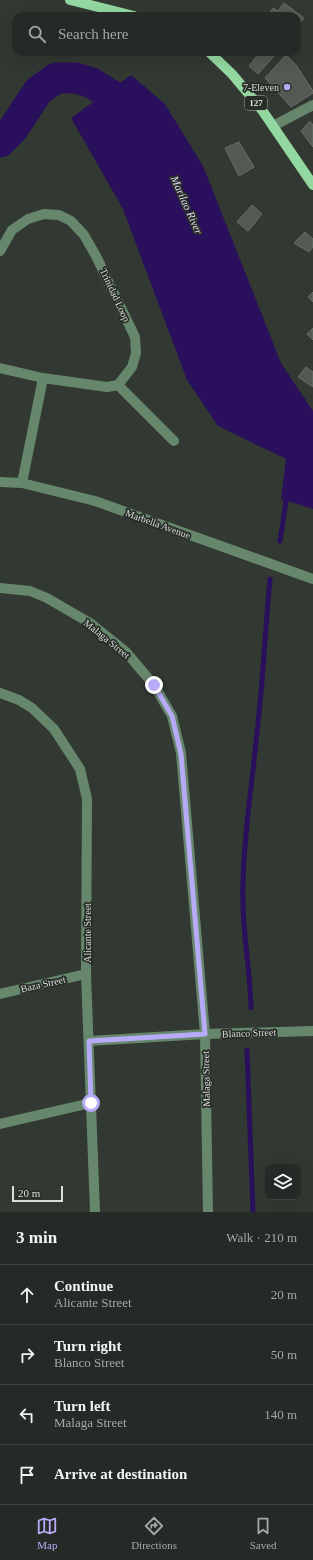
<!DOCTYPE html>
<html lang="en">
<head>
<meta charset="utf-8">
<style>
	:root { --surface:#262a26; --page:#323632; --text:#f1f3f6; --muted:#a4a7a7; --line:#424643; --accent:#b7abf8 }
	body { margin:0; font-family:Georgia,serif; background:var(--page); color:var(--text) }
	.controls { position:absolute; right:12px; bottom:12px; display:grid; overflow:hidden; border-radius:8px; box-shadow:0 4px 16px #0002 }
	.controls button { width:36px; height:36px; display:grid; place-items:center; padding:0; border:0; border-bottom:1px solid var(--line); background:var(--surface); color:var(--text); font:20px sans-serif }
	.scale { position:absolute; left:12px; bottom:10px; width:51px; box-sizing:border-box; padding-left:4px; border:2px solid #dadedb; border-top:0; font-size:11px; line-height:14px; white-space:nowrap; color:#dadedb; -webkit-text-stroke:3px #282d28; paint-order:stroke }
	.stop { position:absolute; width:12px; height:12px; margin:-9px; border:3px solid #b7abf8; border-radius:50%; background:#fff }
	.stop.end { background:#b7abf8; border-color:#fff; box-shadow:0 1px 4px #0008 }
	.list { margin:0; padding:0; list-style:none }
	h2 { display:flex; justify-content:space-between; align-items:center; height:52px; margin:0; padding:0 16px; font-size:17px }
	h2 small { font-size:13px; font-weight:400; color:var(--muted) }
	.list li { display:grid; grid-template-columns:26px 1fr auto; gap:12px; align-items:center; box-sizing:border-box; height:60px; padding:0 16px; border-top:1px solid var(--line) }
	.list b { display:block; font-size:15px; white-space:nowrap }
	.list p { margin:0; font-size:13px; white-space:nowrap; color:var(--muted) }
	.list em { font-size:13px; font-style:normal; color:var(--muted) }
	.icon { flex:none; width:22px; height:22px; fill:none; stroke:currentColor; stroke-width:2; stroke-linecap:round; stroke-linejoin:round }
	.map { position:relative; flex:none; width:313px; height:1212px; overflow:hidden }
	.search { position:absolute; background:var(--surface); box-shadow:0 4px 16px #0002; left:12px; right:12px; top:12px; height:44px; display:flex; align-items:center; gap:10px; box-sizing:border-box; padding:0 14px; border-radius:12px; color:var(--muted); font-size:15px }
	.sheet { height:292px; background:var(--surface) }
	nav { display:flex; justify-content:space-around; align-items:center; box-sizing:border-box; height:56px; border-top:1px solid var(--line); background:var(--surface); font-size:11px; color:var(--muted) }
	nav a { display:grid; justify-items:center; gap:2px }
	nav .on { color:var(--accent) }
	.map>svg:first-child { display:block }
</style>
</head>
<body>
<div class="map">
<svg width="313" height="1212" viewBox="0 0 313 1212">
	<rect width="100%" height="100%" fill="#323832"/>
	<!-- water -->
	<path fill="#2a105c" d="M131 75 165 104 203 166 281 363 313 411V509L281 499 286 459 218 426 187 380 123 209 71 118Z"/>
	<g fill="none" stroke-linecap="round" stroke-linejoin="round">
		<!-- stream -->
		<path stroke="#2a105c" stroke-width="5" d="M280 541 287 494
			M251 1008C250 966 241 925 243 884 244 833 252 784 257 733 263 682 265 631 270 579
			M247 1050 253 1212"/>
		<!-- river -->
		<path stroke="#2a105c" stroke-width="31" d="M0 142 13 129 38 91 56 78H76L92 83 127 105 139 118"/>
	</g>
	<!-- building -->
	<path fill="#535a54" stroke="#676e68" d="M284 3 304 18 297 27V16H267L273 8 278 11Z
		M260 52H271L275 55 258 74 249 66Z
		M286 55 296 65 313 91V93L291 107 265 78Z
		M310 121 313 125V147L301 131Z
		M239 142 254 167 239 176 225 148Z
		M252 205 262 214 248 231 237 222Z
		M305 232 313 239V247L309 252 294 243Z
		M313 292V302L308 297Z
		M313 328V340L307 334Z
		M306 367 313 372V387L298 377Z"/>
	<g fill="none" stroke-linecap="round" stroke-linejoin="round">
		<!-- minor -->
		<path stroke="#67876c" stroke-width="10" d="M273 126 313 105
			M0 251 12 230 28 219 44 214 59 215 71 221 84 235 96 256 135 337 136 353 132 367 118 385 107 387 43 378 0 368
			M118 385 174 441
			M0 482 22 483 95 501 313 579
			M22 483 43 378
			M0 588 30 591 47 598 90 623 126 652 154 685 172 716 181 753 205 1034 208 1212
			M0 693 19 700 32 708 54 729 80 769 87 799 86 974 95 1212
			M0 994 86 974
			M89 1041 205 1034 313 1031
			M0 1124 91 1103"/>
		<!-- major -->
		<path stroke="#93d8a0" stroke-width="10" d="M70 0 134 16
			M209 52 232 74 262 110 313 185"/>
	</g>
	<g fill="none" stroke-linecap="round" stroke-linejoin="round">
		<!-- route -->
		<path stroke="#b7abf8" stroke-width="5" d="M91 1103 89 1041 205 1034 181 754 172 716 154 685"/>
	</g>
	<!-- markers -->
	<circle fill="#b7abf8" stroke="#282d28" stroke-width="1.5" cx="287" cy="87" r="4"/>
	<g text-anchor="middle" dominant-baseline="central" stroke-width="3.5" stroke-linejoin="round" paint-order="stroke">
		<!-- shield labels -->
		<rect fill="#282d28" stroke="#a5a9a5" stroke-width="1" x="245" y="96" width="22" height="14" rx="3"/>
		<g font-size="9" font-weight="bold" fill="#dadedb">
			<text x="256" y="103">127</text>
		</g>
		<!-- poi labels -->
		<g font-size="10" fill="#dadedb" stroke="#282d28" text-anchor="end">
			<text x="279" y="87">7-Eleven</text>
		</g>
		<!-- street labels -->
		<g font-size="10" fill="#dadedb" stroke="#282d28">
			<text transform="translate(115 295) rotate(65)">Trinidad Loop</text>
			<text transform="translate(158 524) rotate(20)">Marbella Avenue</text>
			<text transform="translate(107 639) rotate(39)">Malaga Street</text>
			<text transform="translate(87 933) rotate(-90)">Alicante Street</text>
			<text transform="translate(43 984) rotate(-13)">Baza Street</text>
			<text transform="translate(249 1033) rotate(-2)">Blanco Street</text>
			<text transform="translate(206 1079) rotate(-91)">Malaga Street</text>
		</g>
		<!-- water labels -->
		<g font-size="11" font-style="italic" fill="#dedbf2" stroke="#282d28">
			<text transform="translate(187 205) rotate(66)">Marilao River</text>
		</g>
	</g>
</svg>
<div class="controls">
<button><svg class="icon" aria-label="layers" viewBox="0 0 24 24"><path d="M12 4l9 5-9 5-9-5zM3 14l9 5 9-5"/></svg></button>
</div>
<div class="scale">20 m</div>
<div class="stop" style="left:91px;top:1103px"></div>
<div class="stop end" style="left:154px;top:685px"></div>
<div class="search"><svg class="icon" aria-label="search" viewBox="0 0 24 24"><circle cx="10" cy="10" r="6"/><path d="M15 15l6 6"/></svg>Search here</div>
</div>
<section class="sheet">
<h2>3 min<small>Walk · 210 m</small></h2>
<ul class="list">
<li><svg class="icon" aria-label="ahead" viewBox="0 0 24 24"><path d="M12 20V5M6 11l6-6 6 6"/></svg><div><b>Continue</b><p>Alicante Street</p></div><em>20 m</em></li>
<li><svg class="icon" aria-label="right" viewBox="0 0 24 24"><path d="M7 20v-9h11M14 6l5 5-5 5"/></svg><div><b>Turn right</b><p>Blanco Street</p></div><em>50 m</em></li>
<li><svg class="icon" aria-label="left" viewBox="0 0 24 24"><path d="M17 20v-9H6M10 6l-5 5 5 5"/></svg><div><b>Turn left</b><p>Malaga Street</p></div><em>140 m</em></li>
<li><svg class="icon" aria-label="arrive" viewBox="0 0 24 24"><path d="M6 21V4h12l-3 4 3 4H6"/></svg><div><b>Arrive at destination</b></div></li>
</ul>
</section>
<nav>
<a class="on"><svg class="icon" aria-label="map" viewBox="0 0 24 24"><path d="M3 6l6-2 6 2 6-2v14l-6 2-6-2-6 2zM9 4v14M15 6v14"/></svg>Map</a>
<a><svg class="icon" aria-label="directions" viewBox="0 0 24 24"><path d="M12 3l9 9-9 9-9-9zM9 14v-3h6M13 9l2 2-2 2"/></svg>Directions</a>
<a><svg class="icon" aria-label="saved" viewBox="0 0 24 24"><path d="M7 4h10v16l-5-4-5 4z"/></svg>Saved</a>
</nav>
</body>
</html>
